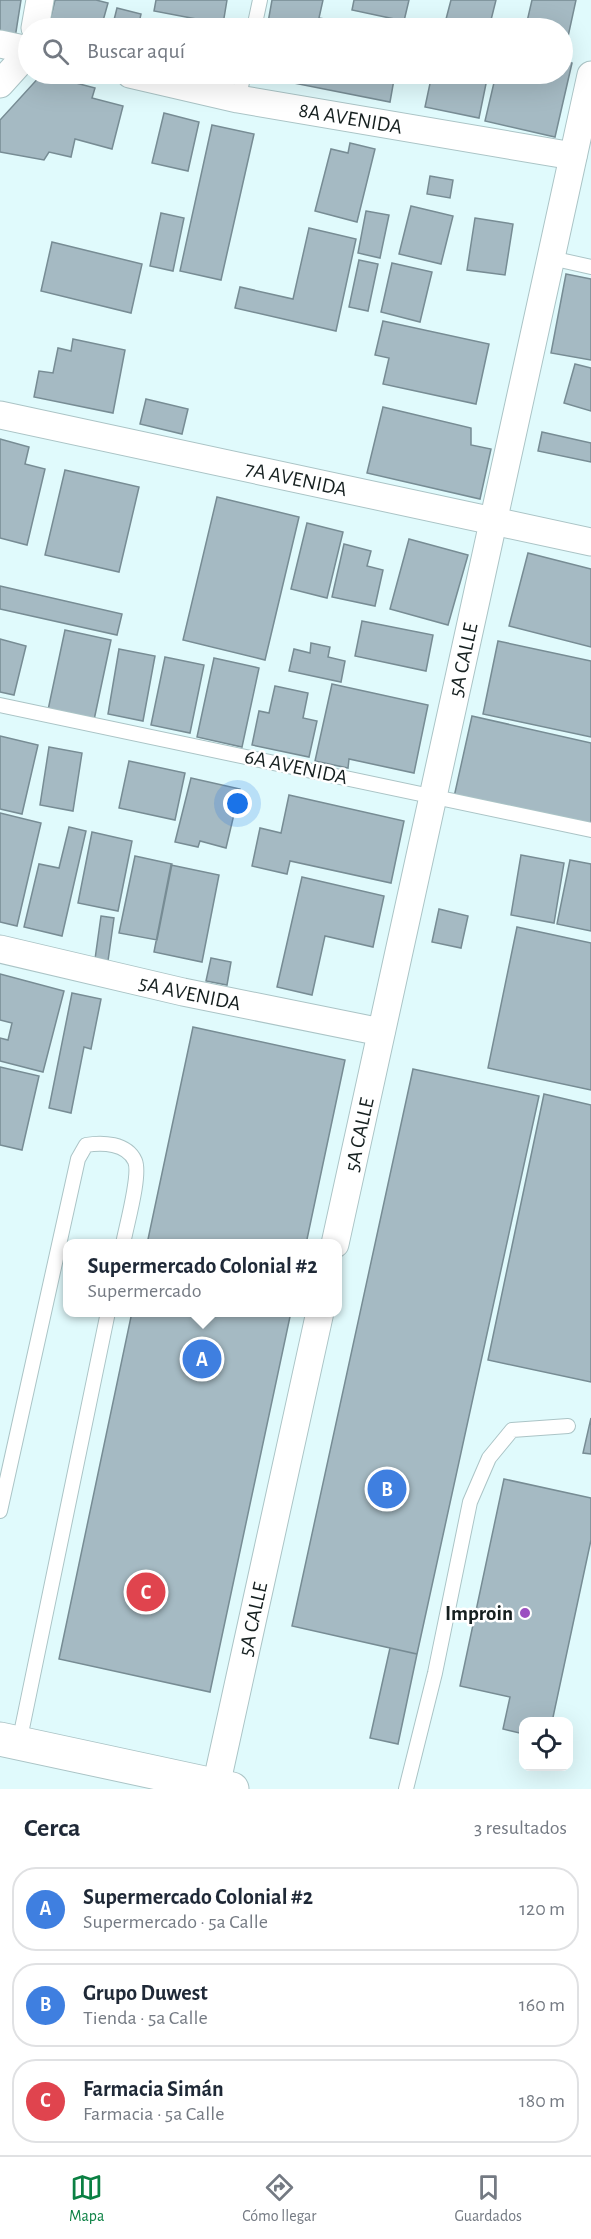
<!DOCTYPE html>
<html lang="es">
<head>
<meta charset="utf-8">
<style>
	:root { --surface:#fff; --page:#f2f2f3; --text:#1f2937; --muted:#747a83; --line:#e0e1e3; --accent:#0b8043 }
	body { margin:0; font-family:"Alegreya Sans",sans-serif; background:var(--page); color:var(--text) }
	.controls { position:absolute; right:18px; bottom:18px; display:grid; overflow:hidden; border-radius:12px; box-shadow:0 6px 24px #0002 }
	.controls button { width:54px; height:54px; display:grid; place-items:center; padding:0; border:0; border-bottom:2px solid var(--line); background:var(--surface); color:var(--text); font:30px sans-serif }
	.you { position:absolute; left:238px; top:804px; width:21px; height:21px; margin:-15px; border:4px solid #fff; border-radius:50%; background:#1a73e8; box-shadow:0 0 0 9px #1a73e833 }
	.badge { display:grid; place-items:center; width:39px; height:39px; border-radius:50%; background:var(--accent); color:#fff; font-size:20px; font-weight:700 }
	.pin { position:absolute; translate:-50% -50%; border:3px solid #fff; box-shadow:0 2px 6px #0006 }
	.popup { position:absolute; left:63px; top:1239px; width:279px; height:78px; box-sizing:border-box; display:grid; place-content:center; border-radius:12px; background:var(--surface); filter:drop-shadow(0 2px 4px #0005); font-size:20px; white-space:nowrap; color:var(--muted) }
	.popup b { font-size:22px; color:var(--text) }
	.popup::after { content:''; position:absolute; left:50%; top:100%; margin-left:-12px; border:12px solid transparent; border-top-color:var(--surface) }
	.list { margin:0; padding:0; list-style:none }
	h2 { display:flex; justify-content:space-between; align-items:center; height:78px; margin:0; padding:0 24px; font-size:26px }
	h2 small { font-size:20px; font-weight:400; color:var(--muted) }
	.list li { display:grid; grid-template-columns:39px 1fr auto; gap:18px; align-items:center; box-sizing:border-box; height:84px; margin:0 12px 12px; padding:0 12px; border:2px solid var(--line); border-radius:24px }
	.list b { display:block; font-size:22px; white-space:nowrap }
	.list p { margin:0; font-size:20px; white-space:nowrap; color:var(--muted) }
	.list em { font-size:20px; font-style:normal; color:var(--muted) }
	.icon { flex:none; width:33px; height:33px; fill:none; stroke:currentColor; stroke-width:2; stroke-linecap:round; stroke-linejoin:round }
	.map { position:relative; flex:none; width:591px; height:1789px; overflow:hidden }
	.search { position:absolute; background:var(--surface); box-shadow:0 6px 24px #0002; left:18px; right:18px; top:18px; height:66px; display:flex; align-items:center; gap:15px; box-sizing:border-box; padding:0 21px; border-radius:33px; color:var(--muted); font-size:22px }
	.sheet { height:366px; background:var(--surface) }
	nav { display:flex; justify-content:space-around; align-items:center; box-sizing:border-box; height:84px; border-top:2px solid var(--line); background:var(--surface); font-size:16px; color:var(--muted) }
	nav a { display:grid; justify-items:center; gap:3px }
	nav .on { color:var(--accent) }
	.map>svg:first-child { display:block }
</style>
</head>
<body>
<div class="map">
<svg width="591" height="1789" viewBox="0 0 591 1789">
	<rect width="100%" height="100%" fill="#e0fafc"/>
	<!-- building -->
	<path fill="#a5bac3" stroke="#778c94" stroke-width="1.5" d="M0 0H21L15 38 0 35Z
		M55 0H96L108 3 101 28H48Z
		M156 0H227L223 24 154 11Z
		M272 0H323L319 18 372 28H267Z
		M354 0H409L404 21 352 10Z
		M451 0H496L489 28H468L445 23Z
		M532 0H576L564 55H562V28H504L505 22 526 26Z
		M117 8 141 14 138 28H112Z
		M184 20 225 27V28H182Z
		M562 61 572 63 555 137 485 121 496 74H562Z
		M42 74 95 88 92 98 123 106 112 149 75 139 71 157 49 152 44 160 0 152V120Z
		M258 74H395L390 102 258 76Z
		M432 74H488L479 118 425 107Z
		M164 113 199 122 188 171 152 163Z
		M212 125 254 134 221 280 180 271Z
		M350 143 375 149 357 222 315 211 331 149 348 153Z
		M430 176 453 180 450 198 427 194Z
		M411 206 453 216 441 264 399 254Z
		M366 211 389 215 380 258 358 253Z
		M161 213 184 218 173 271 150 266Z
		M475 218 513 224 505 275 467 270Z
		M309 228 356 239 336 331 235 308 240 287 293 299Z
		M52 242 142 264 131 313 41 291Z
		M359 260 378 264 368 311 349 307Z
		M392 263 432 272 420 322 381 312Z
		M566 274 591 279V360L551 353Z
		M383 321 489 344 476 404 383 384 389 358 375 355Z
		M73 339 125 350 113 413 34 397 39 371 53 373 58 348 71 351Z
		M575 364 591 368V411L564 403Z
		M146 399 188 409 182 434 140 424Z
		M383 407 471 428V445L491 449 480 499 367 473Z
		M542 432 591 443V462L538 451Z
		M0 439 29 447 25 464 45 469 27 545 0 538Z
		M65 470 139 487 119 572 45 555Z
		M217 497 299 517 265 660 183 640Z
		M307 523 343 532 327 598 291 589Z
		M409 539 468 555 448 625 390 609Z
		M344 544 371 551 367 566 383 570 375 606 332 597Z
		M528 553 591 569V647L509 626Z
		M0 586 122 614 117 635 0 609Z
		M362 621 433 635 426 671 355 656Z
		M65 630 111 640 94 720 48 710Z
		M0 639 26 646 14 695 0 692Z
		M498 641 591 661V737L483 714Z
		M311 643 330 647 328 657 345 661 341 682 289 671 294 649 310 653Z
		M119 649 155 656 143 721 108 714Z
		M165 657 204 665 190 733 151 725Z
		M214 658 259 668 242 747 197 737Z
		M332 684 428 705 414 773 349 759 348 768 315 761Z
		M275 686 308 693 303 718 317 721 309 757 252 745 259 711 269 713Z
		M472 716 591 743V828L454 797Z
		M0 736 38 745 22 814 0 809Z
		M49 747 82 753 73 811 40 805Z
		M129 761 185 773 175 820 119 808Z
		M191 778 240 789 226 848 200 841 198 847 175 842Z
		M289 795 404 821 391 883 290 861 287 874 252 866 260 828 281 833Z
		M0 813 41 823 17 926 0 922Z
		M69 827 86 831 62 936 24 927 39 864 59 868Z
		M92 832 132 841 118 911 78 903Z
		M521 855 564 863 554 923 511 915Z
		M135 856 172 864 157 940 119 933Z
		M570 860 591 864V931L557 924Z
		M171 865 219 875 202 962 154 952Z
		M302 877 384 896 373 947 325 936 312 995 277 987Z
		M439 909 468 916 461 948 432 942Z
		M101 916 114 918 108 961 95 959Z
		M517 927 591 943V1090L488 1068Z
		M211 958 231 962 227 985 206 981Z
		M0 974 64 991 43 1072 0 1061V1038L8 1040 12 1023 0 1020Z
		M72 993 101 999 91 1049 84 1047 71 1113 49 1108Z
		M193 1027 345 1060 306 1244H147Z
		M0 1067 39 1076 22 1150 0 1145Z
		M413 1069 539 1096 417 1654 292 1626Z
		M544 1094 591 1105V1382L488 1360Z
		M132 1312H291L210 1692 59 1659Z
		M591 1418V1454L583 1453Z
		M504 1479 591 1498V1540L552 1722H524V1734L503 1729 510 1697 460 1686Z
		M390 1648 417 1654 398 1744 370 1738Z"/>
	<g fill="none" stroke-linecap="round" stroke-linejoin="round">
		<defs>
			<path id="service" d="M254 28 260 0
				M238 99 244 74
				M551 258 591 267
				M0 705 591 830
				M0 1511 78 1159 86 1145C102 1142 127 1143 135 1161 141 1175 126 1227 123 1244
				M19 1743 108 1312
				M406 1789 435 1673 470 1502 489 1458 512 1430 568 1426"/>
			<g id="minor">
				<path d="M35 28 40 0"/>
				<path d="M0 44 28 50"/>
				<path id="s1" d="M130 74 238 99 573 156"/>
				<path d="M0 84 28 53"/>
				<path id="s2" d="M0 415 591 542"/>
				<path id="s3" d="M0 949 183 992 381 1032"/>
				<path id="s4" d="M335 1244 591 75"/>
				<path id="s5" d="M216 1786 320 1312"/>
			</g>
			<path id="trunk" d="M0 1739 232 1789"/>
		</defs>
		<!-- service casing -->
		<use href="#service" stroke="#abc4c6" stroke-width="16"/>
		<!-- minor casing -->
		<use href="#minor" stroke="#abc4c6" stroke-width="29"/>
		<!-- trunk casing -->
		<use href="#trunk" stroke="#abc4c6" stroke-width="35"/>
		<!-- service -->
		<use href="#service" stroke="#fff" stroke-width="14"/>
		<!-- minor -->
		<use href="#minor" stroke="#fff" stroke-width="27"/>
		<!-- trunk -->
		<use href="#trunk" stroke="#fff" stroke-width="33"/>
	</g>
	<!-- markers -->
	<circle fill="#9b4fc1" stroke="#fff" stroke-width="2" cx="525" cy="1613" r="6"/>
	<g text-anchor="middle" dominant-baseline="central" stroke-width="5" stroke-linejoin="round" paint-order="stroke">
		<!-- street labels -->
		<g font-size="21" fill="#151f1f" stroke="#fff">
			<text stroke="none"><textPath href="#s1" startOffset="225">8A AVENIDA</textPath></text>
			<text stroke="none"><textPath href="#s2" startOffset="303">7A AVENIDA</textPath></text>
			<text stroke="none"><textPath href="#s4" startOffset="598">5A CALLE</textPath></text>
			<text transform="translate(296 767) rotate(12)">6A AVENIDA</text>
			<text stroke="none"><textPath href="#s3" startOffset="195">5A AVENIDA</textPath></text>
			<text stroke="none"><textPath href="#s4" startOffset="112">5A CALLE</textPath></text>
			<text stroke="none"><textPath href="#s5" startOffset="171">5A CALLE</textPath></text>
		</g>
		<!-- poi labels -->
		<g font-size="21" font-weight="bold" fill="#151f1f" stroke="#fff" text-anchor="end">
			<text x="513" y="1613">Improin</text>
		</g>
	</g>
</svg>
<div class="controls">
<button><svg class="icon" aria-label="locate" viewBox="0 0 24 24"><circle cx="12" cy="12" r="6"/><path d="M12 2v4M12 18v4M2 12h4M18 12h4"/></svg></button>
</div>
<div class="you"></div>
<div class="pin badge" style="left:202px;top:1359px;background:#3f7fe0">A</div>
<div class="popup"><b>Supermercado Colonial #2</b>Supermercado</div>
<div class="pin badge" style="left:387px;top:1489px;background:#3f7fe0">B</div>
<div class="pin badge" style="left:146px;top:1592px;background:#e0444e">C</div>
<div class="search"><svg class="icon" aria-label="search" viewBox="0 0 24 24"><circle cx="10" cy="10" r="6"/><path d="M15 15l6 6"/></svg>Buscar aquí</div>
</div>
<section class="sheet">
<h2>Cerca<small>3 resultados</small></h2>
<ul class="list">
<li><span class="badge" style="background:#3f7fe0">A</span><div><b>Supermercado Colonial #2</b><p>Supermercado · 5a Calle</p></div><em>120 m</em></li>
<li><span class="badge" style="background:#3f7fe0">B</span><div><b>Grupo Duwest</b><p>Tienda · 5a Calle</p></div><em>160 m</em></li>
<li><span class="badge" style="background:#e0444e">C</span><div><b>Farmacia Simán</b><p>Farmacia · 5a Calle</p></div><em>180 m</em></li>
</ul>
</section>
<nav>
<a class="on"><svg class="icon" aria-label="map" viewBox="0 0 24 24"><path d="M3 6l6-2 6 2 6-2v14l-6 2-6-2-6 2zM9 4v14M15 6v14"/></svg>Mapa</a>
<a><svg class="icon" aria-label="directions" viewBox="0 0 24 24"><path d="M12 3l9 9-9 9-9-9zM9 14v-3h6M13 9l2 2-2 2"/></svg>Cómo llegar</a>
<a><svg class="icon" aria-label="saved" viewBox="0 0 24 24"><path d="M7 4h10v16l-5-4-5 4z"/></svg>Guardados</a>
</nav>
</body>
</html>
